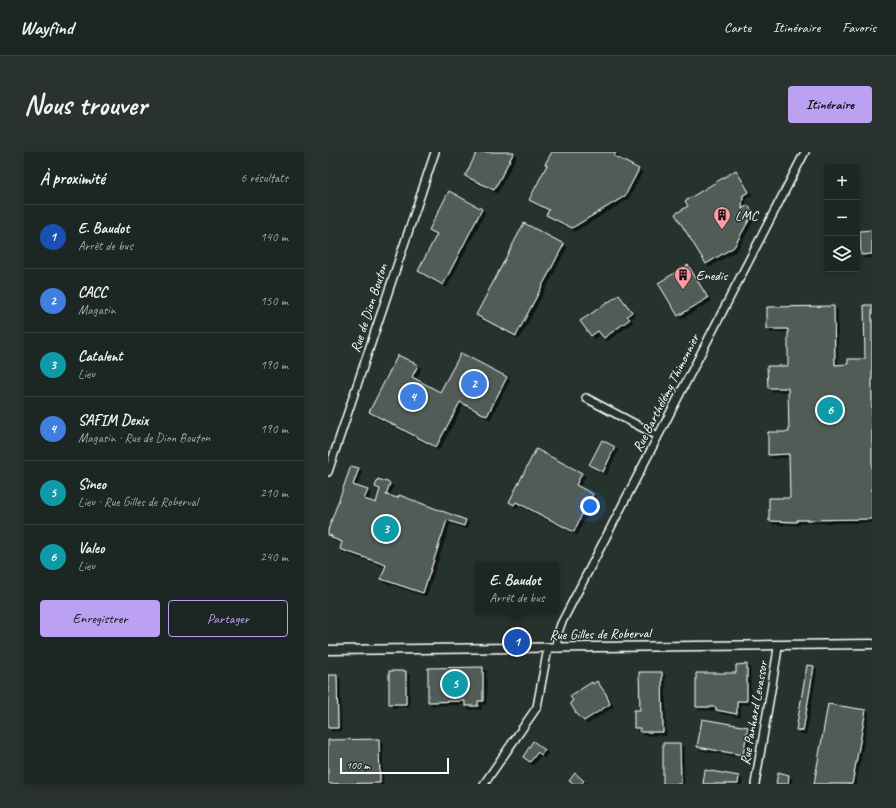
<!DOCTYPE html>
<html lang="fr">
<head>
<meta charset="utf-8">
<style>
	:root { --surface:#1c2622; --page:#29322f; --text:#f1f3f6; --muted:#a0a5a5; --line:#3a4340; --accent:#bca0f2 }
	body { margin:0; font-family:Caveat,sans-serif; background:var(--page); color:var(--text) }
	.controls { position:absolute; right:12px; top:12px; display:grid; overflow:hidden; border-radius:4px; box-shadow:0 2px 10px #0003 }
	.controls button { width:36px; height:36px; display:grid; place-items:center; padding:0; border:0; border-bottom:1px solid var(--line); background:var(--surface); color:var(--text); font:20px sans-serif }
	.scale { position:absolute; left:12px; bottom:10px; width:109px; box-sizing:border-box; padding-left:4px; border:2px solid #fff; border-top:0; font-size:11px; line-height:14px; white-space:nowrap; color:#fff; -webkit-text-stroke:3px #26332d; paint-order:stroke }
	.you { position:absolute; left:262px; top:354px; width:14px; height:14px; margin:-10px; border:3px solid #fff; border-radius:50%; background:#1a73e8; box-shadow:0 0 0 6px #1a73e833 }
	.badge { display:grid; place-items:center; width:26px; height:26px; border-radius:50%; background:var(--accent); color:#fff; font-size:13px; font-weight:700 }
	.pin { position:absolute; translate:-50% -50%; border:2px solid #fff; box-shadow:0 1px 4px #0006 }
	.popup { position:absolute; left:147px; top:410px; width:84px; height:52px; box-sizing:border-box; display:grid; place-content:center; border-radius:4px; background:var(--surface); filter:drop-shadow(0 1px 3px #0005); font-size:13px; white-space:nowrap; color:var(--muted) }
	.popup b { font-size:15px; color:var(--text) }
	.popup::after { content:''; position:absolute; left:50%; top:100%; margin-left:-8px; border:8px solid transparent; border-top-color:var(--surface) }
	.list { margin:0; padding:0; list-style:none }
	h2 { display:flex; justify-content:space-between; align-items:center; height:52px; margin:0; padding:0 16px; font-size:17px }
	h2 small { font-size:13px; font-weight:400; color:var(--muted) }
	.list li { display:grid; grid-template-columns:26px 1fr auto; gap:12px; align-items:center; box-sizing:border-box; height:64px; padding:0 16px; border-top:1px solid var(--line) }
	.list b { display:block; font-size:15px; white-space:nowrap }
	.list p { margin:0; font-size:13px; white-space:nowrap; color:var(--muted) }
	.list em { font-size:13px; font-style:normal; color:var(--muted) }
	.actions { display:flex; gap:8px; padding:12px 16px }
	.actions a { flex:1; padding:9px 0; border:1px solid var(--accent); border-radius:4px; text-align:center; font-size:14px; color:var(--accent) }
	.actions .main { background:var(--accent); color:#111 }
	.icon { flex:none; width:22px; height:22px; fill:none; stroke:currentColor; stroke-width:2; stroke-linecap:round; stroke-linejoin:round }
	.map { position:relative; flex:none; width:544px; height:632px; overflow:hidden; border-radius:4px }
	header { display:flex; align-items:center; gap:24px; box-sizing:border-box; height:56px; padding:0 20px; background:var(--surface); border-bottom:1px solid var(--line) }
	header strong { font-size:19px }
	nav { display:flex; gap:22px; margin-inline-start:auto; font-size:14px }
	.intro { display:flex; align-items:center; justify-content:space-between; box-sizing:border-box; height:96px; padding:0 24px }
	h1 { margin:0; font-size:28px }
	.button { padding:10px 18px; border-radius:4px; background:var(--accent); color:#111; font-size:14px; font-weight:700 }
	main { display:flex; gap:24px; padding:0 24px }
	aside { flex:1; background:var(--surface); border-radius:4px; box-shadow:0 2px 10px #0003 }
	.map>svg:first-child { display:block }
</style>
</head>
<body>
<header>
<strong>Wayfind</strong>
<nav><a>Carte</a><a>Itinéraire</a><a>Favoris</a></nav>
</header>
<div class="intro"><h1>Nous trouver</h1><a class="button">Itinéraire</a></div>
<main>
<aside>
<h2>À proximité<small>6 résultats</small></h2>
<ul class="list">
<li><span class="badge" style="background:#1a4fb4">1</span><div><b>E. Baudot</b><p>Arrêt de bus</p></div><em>140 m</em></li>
<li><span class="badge" style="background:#3f7fe0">2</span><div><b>CACC</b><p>Magasin</p></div><em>150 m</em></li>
<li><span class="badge" style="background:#0f9aa8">3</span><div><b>Catalent</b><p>Lieu</p></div><em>190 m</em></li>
<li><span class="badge" style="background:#3f7fe0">4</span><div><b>SAFIM Dexix</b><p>Magasin · Rue de Dion Bouton</p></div><em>190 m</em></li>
<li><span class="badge" style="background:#0f9aa8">5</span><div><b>Sineo</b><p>Lieu · Rue Gilles de Roberval</p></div><em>210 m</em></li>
<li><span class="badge" style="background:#0f9aa8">6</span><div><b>Valeo</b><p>Lieu</p></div><em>240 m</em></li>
</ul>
<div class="actions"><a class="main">Enregistrer</a><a>Partager</a></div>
</aside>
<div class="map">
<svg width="544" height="632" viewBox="0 0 544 632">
	<defs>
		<filter id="shadow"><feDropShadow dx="3" dy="3" stdDeviation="0" flood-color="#0009"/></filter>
	</defs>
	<rect width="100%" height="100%" fill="#26332d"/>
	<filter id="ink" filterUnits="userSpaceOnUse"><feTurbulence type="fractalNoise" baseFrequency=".025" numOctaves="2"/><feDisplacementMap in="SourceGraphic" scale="8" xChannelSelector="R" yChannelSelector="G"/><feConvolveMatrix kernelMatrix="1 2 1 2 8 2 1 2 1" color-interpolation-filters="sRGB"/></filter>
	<g filter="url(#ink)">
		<!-- building -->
		<path fill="#515c57" stroke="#fff" filter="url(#shadow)" d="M149 0H186L166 38 137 24Z
			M224 0H288L286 4 311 17 297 44 244 76 218 63 221 58 201 48 219 13 217 12Z
			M408 18 421 40 415 43 414 57 420 53 425 61 406 95 378 112 347 62 360 54 357 49Z
			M121 39 154 57 115 133 90 119 109 82 101 78Z
			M196 71 236 92 188 184 148 163Z
			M544 78V102L533 103 532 79Z
			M360 113 380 146 350 164 330 131Z
			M291 143 304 160 299 164 302 167 276 186 270 179 263 184 252 169Z
			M536 153H544V367L469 368V370L441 369V346H462L461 302 440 303V280H461L460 236H440L439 214H460V177H439V155L506 154 507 213 520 212V207H537Z
			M133 201 179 225 159 264 132 250 108 295 41 260 70 203 90 213 84 225 112 240Z
			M274 288 287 295 275 320 261 313Z
			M208 297 254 321 248 333 265 342 256 363 254 362 246 380 188 350 186 353 181 350Z
			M23 314 31 316 25 333 40 338 36 347 48 351 52 337 47 335 50 327 62 331 58 343 70 346 71 343 138 368 136 374 119 368 95 441 53 427 58 413 12 397 14 390 4 386V384L0 383V378Z
			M419 512V549H409V562L388 558V555H368V521H408V513Z
			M479 513 486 514 475 579 468 578Z
			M155 515V549H150V554H137V549L100 550V516Z
			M61 519H78V552H61Z
			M311 520H334L335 580H312V576H306V558H312Z
			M0 523H9L10 576H0Z
			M269 529 278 542 282 552 256 569 248 561 242 551 245 549 242 544 264 530 265 532Z
			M500 552 538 558 524 632H486Z
			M374 567 420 575 415 603 369 595Z
			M51 587 52 631 0 632V588Z
			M205 589 217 598 213 603 210 600 202 610 195 605Z
			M335 591H352L353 632H335Z
			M377 618 411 624 410 632H375Z
			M450 620 461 623 460 632H448Z
			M247 621 256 629 253 632H245L241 629Z"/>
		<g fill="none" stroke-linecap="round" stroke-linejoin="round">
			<defs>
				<path id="minor" d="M258 246 330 284
					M0 320 107 0
					M229 496V484L233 472 477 0
					M156 632 209 555 220 496
					M427 632 449 503 450 493"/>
				<path id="tertiary" d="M0 498 544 492"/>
			</defs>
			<!-- minor casing -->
			<use href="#minor" stroke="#fff" stroke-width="10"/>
			<!-- tertiary casing -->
			<use href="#tertiary" stroke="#fff" stroke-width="11"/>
			<!-- minor -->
			<use href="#minor" stroke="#26332d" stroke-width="7"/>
			<!-- tertiary -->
			<use href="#tertiary" stroke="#26332d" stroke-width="8"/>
		</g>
	</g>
	<!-- icons -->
	<defs>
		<symbol id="building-pin" viewBox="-11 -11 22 30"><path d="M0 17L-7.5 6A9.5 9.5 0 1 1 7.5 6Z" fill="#ff9aa2" stroke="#26332d"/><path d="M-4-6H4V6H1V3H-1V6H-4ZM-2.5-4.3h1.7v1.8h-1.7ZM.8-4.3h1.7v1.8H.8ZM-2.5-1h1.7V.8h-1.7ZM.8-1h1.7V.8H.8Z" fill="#111"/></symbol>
	</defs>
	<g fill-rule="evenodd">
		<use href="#building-pin" x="384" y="53" width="20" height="27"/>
		<use href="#building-pin" x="345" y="113" width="20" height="27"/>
	</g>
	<g text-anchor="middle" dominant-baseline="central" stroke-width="3" stroke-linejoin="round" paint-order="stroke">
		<!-- poi labels -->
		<g font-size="14" fill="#fff" stroke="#26332d" text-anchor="start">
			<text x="407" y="63">LMC</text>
			<text x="368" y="123">Enedis</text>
		</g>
		<!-- street labels -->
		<g font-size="14" fill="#fff" stroke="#26332d">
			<text transform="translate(41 156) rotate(-72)">Rue de Dion Bouton</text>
			<text transform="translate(338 241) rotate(-63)">Rue Barthélémy Thimonnier</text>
			<text transform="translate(272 482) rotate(-1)">Rue Gilles de Roberval</text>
			<text transform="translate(426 561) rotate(-80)">Rue Panhard Levassor</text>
		</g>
	</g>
</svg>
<div class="controls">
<button>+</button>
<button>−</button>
<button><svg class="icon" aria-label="layers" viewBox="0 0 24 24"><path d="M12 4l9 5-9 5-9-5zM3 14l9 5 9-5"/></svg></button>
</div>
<div class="scale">100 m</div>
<div class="you"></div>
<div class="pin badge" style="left:189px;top:490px;background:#1a4fb4">1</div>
<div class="popup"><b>E. Baudot</b>Arrêt de bus</div>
<div class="pin badge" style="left:146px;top:232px;background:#3f7fe0">2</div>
<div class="pin badge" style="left:58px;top:377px;background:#0f9aa8">3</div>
<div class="pin badge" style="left:85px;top:245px;background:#3f7fe0">4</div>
<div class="pin badge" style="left:127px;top:532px;background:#0f9aa8">5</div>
<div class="pin badge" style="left:502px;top:258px;background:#0f9aa8">6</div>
</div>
</main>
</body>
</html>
